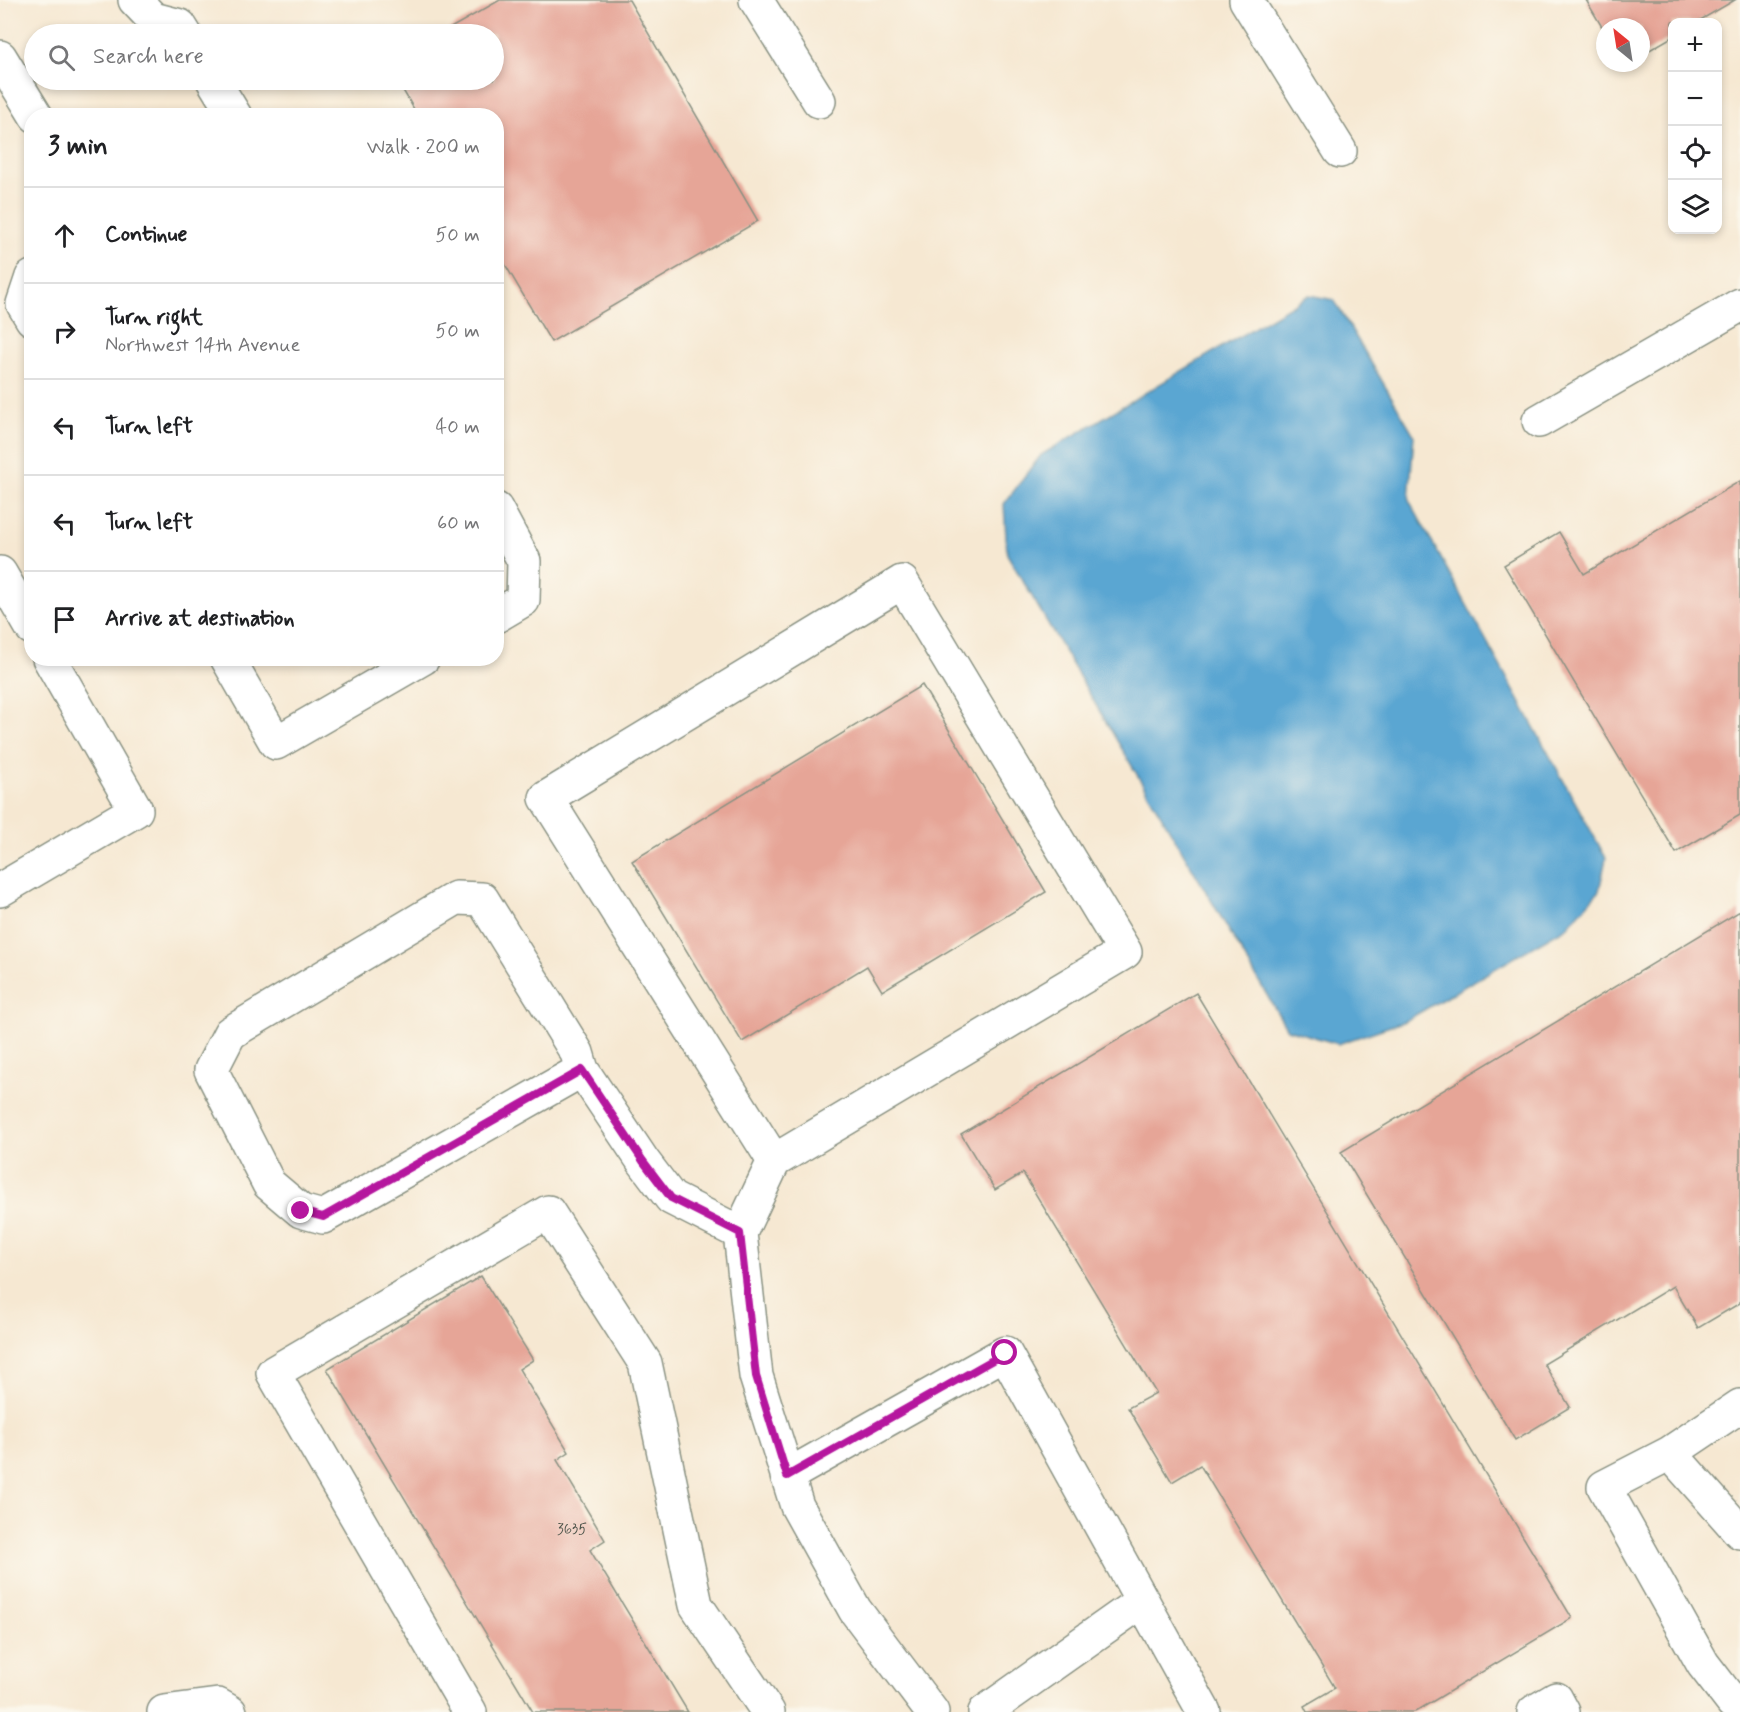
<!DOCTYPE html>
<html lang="en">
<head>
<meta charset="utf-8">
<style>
	:root { --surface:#fff; --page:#f2f2f2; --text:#202124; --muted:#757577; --line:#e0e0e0 }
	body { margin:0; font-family:Mynerve,sans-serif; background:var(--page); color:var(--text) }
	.controls { position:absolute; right:18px; top:18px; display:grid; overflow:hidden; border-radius:12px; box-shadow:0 3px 9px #0003 }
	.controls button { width:54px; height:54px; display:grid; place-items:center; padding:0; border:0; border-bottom:2px solid var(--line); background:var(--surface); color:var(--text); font:30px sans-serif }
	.compass { position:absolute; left:1596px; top:18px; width:54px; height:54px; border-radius:50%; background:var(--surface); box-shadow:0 3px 9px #0003; rotate:330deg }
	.stop { position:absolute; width:18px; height:18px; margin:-14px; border:4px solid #b5179e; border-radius:50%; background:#fff }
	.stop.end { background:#b5179e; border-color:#fff; box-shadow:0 2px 6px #0008 }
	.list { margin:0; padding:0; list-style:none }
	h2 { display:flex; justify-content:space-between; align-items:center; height:78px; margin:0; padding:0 24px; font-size:26px }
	h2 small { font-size:20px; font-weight:400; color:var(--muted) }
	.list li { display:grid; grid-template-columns:39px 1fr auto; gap:18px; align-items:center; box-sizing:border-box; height:96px; padding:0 24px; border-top:2px solid var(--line) }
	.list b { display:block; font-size:22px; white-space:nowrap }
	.list p { margin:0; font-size:20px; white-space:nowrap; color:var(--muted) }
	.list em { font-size:20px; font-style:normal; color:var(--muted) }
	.icon { flex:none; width:33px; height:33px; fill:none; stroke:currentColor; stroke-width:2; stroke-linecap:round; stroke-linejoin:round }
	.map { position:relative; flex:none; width:1740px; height:1712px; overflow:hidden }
	.search { position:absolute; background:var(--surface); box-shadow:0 3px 9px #0003; left:24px; top:24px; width:480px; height:66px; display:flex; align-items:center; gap:15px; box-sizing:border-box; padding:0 21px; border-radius:33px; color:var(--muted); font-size:22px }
	.panel { position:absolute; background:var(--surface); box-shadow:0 3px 9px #0003; left:24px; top:108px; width:480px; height:558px; border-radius:24px }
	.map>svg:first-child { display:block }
</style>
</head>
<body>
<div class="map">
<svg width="1740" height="1712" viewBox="0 0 1740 1712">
	<rect width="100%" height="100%" fill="#fbf7ec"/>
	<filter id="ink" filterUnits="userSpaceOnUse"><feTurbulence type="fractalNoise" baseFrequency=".0167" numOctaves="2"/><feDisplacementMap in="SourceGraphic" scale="12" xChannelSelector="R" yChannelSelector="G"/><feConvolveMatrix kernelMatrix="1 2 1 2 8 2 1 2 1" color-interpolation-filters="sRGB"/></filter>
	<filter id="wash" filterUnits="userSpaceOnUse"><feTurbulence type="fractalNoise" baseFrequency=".008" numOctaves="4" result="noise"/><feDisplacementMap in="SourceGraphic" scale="24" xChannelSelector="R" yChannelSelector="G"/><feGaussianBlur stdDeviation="1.35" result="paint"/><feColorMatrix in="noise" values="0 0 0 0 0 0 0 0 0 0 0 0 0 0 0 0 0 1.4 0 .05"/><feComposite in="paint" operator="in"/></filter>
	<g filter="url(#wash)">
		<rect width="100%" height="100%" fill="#f6e8d2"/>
		<!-- water -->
		<path fill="#5aa6d2" stroke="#3c7283" stroke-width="1.5" d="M1309 295 1334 300 1414 435 1409 500 1606 858 1599 891 1567 927 1405 1021 1338 1044 1287 1029 1007 554 1004 504 1041 455Z"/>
		<g id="blocks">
			<!-- building -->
			<path fill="#e6a597" d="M500 0H629L758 221 551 342 496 249V116H418L397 80H494V34H440Z
				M1586 0H1735L1697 22H1672V37L1641 55V27H1605V32Z
				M1740 481V815L1676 853 1504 565 1559 532 1584 574Z
				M922 685 1046 892 882 991 867 966 742 1042 632 861Z
				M1740 911V1303L1698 1328 1673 1286 1544 1364 1570 1407 1515 1440 1341 1152Z
				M1196 993 1572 1618 1415 1712H1307L1304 1706 1335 1688 1200 1465 1172 1482 1128 1408 1156 1393 1023 1173 995 1190 961 1134Z
				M481 1276 533 1360 519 1369 569 1452 557 1460 605 1540 590 1550 688 1712H533L327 1369Z"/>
		</g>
	</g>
	<g filter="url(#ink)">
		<use href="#blocks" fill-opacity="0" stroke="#8a9283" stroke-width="1.5"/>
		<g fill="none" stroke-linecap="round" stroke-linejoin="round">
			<defs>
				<path id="minor" d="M135 0 153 19 180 26 185 34
					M756 0 819 101
					M1246 0 1340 151
					M0 57 36 116
					M213 80 235 116
					M32 277 23 304 32 319
					M1539 421 1740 305
					M496 509 524 561 523 600 496 616
					M0 573 32 628
					M227 658 276 743 423 658
					M0 890 136 810 49 658
					M582 1070 577 1053 482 899 456 898 230 1033 211 1070 269 1184 301 1211 323 1217 582 1070 643 1161 671 1198 740 1233
					M740 1233 774 1161 1125 952 902 582 546 798 774 1161
					M740 1233 756 1376 797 1506 855 1610 932 1712
					M1740 1406 1670 1453 1740 1532
					M1670 1453 1604 1487 1703 1664 1733 1703 1740 1701
					M787 1476 1005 1353 1204 1712
					M164 1712 218 1705 230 1712
					M470 1712 273 1373 548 1212 645 1363 696 1605 768 1712
					M985 1712 1142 1601
					M1534 1712 1556 1699 1563 1712"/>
			</defs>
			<!-- minor casing -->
			<use href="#minor" stroke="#8a9283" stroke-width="36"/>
			<!-- minor -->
			<use href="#minor" stroke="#fff" stroke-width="33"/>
		</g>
	</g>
	<g fill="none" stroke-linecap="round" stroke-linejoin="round" filter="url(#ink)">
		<!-- route -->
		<path stroke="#b5179e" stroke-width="8" d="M301 1211 323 1217 582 1070 643 1161 671 1198 740 1233 756 1376 787 1476 1005 1353"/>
	</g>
	<g text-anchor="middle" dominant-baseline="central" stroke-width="5" stroke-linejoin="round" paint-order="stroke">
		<!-- number labels -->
		<g font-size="15" fill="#51574d">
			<text x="572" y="1530">3635</text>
		</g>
	</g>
</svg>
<div class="controls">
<button>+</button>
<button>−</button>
<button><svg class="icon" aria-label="locate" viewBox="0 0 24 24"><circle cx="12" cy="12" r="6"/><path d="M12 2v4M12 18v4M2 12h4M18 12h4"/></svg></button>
<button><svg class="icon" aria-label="layers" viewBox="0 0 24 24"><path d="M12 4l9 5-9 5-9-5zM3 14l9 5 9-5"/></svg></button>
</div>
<svg class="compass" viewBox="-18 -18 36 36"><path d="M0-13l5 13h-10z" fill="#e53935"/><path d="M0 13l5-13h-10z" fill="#757577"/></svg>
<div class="stop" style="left:1005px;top:1353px"></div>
<div class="stop end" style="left:301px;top:1211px"></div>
<div class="search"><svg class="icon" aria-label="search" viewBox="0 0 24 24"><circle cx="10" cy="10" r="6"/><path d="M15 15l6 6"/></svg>Search here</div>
<section class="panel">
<h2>3 min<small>Walk · 200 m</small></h2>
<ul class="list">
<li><svg class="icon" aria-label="ahead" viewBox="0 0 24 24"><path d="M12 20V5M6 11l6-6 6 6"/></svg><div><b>Continue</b></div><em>50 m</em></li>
<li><svg class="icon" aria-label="right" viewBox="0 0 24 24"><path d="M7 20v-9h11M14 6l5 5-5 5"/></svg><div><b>Turn right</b><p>Northwest 14th Avenue</p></div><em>50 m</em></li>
<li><svg class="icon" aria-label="left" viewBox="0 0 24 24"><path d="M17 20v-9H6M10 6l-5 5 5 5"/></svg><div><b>Turn left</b></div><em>40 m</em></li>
<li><svg class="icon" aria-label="left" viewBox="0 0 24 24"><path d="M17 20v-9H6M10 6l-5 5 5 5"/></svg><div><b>Turn left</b></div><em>60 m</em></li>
<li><svg class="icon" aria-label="arrive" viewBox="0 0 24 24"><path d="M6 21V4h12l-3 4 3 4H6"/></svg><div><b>Arrive at destination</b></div></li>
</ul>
</section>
</div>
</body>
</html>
